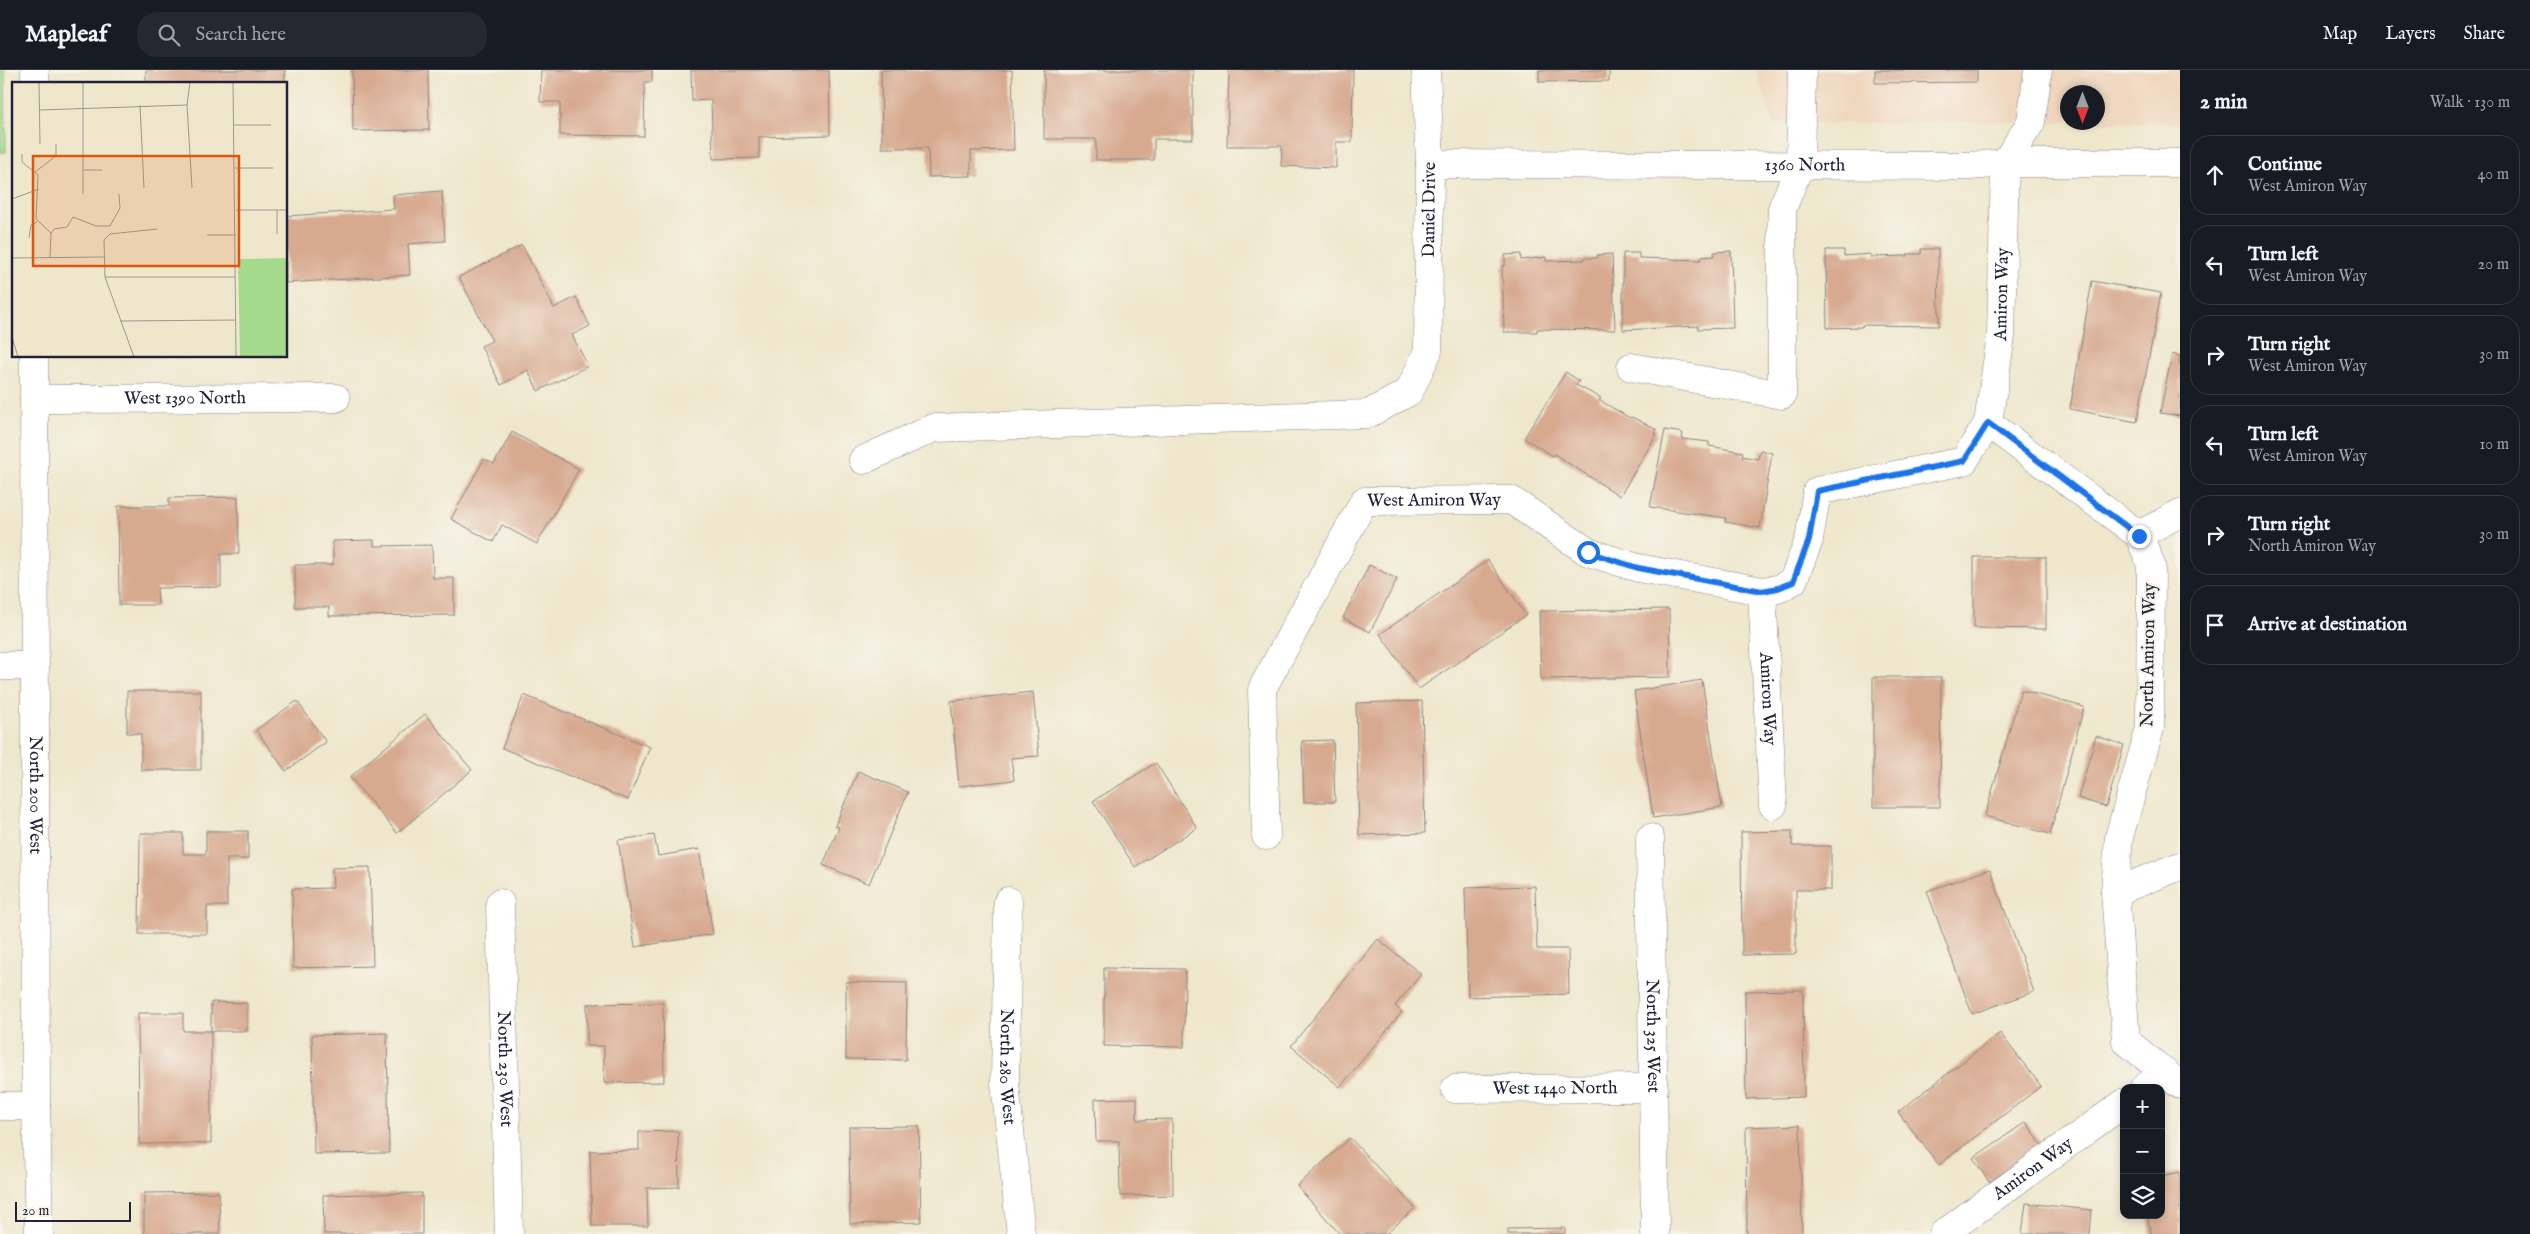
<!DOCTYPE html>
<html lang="en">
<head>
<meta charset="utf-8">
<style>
	:root { --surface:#171b24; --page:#242831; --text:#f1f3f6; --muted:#9ea1a6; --line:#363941 }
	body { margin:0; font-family:"IM FELL English",serif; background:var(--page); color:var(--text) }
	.controls { position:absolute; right:15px; bottom:15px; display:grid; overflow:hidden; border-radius:10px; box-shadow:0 2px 8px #0003 }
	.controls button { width:45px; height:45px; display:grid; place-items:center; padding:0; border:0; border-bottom:1px solid var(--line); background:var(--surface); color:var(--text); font:25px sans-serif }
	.compass { position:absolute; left:2060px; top:15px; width:45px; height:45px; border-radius:50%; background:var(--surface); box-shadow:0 2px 8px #0003; rotate:180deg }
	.scale { position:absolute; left:15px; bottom:12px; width:116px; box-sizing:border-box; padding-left:5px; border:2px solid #22223b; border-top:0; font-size:14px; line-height:18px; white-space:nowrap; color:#22223b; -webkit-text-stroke:4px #f7f3e8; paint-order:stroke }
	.stop { position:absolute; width:15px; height:15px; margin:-11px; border:4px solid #1a73e8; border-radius:50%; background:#fff }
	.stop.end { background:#1a73e8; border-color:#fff; box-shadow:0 1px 5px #0008 }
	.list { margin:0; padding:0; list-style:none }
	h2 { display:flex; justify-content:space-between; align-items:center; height:65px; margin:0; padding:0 20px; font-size:21px }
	h2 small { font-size:16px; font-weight:400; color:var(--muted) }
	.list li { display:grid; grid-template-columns:32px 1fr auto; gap:15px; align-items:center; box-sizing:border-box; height:80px; margin:0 10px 10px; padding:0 10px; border:1px solid var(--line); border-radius:20px }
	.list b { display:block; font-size:19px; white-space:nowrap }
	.list p { margin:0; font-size:16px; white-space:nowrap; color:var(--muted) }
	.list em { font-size:16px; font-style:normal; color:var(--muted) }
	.icon { flex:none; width:28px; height:28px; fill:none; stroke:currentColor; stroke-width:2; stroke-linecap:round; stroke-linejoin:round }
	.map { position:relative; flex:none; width:2180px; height:1164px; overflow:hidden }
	header { display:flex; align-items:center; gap:30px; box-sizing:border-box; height:70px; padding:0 25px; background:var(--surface); border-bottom:1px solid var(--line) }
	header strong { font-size:24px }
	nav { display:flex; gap:28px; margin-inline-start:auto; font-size:18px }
	.search { width:350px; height:45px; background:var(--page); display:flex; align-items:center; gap:12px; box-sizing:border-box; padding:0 18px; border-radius:20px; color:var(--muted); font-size:19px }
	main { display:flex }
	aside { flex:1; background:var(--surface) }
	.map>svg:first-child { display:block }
</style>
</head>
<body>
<header>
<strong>Mapleaf</strong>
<div class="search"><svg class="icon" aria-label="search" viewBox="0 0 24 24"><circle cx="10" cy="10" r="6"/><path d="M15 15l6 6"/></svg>Search here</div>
<nav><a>Map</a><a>Layers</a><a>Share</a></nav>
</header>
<main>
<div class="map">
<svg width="2180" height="1164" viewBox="0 0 2180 1164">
	<rect width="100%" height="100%" fill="#f7f3e8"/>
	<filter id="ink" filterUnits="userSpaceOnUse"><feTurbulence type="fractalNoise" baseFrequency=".02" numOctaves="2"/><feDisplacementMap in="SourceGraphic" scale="10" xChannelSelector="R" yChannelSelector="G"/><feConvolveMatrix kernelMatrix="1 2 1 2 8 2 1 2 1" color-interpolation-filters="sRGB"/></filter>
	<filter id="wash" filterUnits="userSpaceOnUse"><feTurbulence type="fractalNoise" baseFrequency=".0096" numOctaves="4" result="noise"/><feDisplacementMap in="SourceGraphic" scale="20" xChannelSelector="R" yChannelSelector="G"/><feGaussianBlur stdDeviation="1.12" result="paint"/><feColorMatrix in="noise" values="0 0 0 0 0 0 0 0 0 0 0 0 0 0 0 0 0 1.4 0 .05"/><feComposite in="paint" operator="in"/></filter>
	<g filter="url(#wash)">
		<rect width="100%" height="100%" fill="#eee7cc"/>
		<!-- built -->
		<path fill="#efd6bc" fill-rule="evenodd" d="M1756 0H2180V53L1970 52 1774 54ZM2068 22H2098V52H2068Z"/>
		<!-- park -->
		<path fill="#a3da8b" stroke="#627e63" d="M0 0H5L6 82H0Z"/>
		<g id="blocks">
			<!-- building -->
			<path fill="#d7a98f" d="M146 0H285V14H146Z
				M352 0H428L429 60 353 61Z
				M541 0H652V12H645L644 66 560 65V32H540Z
				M691 0H829L830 65 759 67V88L713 89 711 30 692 31Z
				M881 0H1012L1014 80 971 81V106L929 107 928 78H882Z
				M1044 0H1193V69H1154V90H1096V69H1044Z
				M1229 0H1353L1352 72H1336V98L1281 96 1282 76H1227Z
				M1539 0H1609V11L1539 12Z
				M1875 0H1977V12L1875 13Z
				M442 121 445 171 408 174 410 205 286 213V146L394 139 393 125Z
				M522 175 554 238 576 227 590 256 572 265 588 296 538 321 528 300 501 315 481 276 492 271 459 207Z
				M1921 179H1938L1939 256 1862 255V257L1827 258 1826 180H1844V186L1871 184V187L1908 186 1907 184H1921Z
				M1731 181 1733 258 1698 259V256L1623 260V183H1639V188L1701 190V187L1714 186V182Z
				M1521 184V190L1546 187V191L1584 190V188H1597V185L1612 184 1615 260 1537 259V262H1504L1502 196H1505V185Z
				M2092 211 2161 223 2137 352 2070 339Z
				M2172 284 2180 286V346L2160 343Z
				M1566 302 1579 311 1576 315 1601 328 1599 330 1630 348 1632 347 1657 360 1655 363 1657 364 1620 426 1554 384 1553 386 1524 368Z
				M1665 360 1683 363 1682 369 1709 372V376L1743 382 1742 386 1758 389 1760 380 1772 383 1760 458 1725 452 1726 448 1650 437Z
				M512 362 579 399 537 474 502 455 493 472 451 449 484 389 494 394Z
				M238 427 239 484H221V517L157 518 158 535H119L118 436H169V428Z
				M374 470V476L432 475 433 508H454V545L329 546V537H295V495H333V471Z
				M1974 487H2046V559L1974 558Z
				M1488 490 1526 545 1419 619 1380 564Z
				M1369 495 1397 509 1370 562 1343 548Z
				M1669 539 1670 607 1541 609 1539 541Z
				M1873 607H1941L1940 737H1873Z
				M1702 610 1722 737 1653 748 1634 621Z
				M2021 620 2084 637 2050 764 1985 746Z
				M127 621H201V700H141V664L127 663Z
				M1033 622 1039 686 1011 688 1014 710 959 716 951 631Z
				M524 625 650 677 628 730 502 678Z
				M297 631 326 672 286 701 256 660Z
				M1422 631 1425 763 1359 765 1356 633Z
				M425 644 472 700 397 763 350 707Z
				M2096 666 2124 675 2106 737 2078 728Z
				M1333 670 1335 732H1304L1302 671Z
				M1156 693 1197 758 1135 797 1093 731Z
				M858 701 908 722 869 814 823 795 839 757 835 756Z
				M206 761H248V789H227V836H207V864H139L140 763H183V784H206Z
				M1792 761V776H1831V820H1796V884L1742 885 1741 762Z
				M654 765 658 786 699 779 713 864 635 877 618 770Z
				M370 797 373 896 293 898 292 819 333 818 332 798Z
				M1990 799 2034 922 1972 944 1927 821Z
				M1535 816 1537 879H1568L1569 924 1468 927 1465 818Z
				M1378 869 1421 904 1395 936 1402 942 1340 1017 1291 976Z
				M1104 898 1185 899 1184 977 1104 976Z
				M846 912 907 913 906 990 846 989Z
				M1803 920 1804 1027 1746 1029 1745 921Z
				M211 932 247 933V961H211V1073L139 1074 138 943H183V961H211Z
				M663 933 664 1012 604 1013V976H587V934Z
				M387 963 389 1083 314 1084 312 965Z
				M2000 963 2041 1016 1939 1095 1898 1042Z
				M1137 1028V1050L1172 1049 1173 1125 1120 1126 1119 1071H1096L1095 1029Z
				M2026 1052 2043 1077 1989 1112 1973 1088Z
				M1800 1055 1802 1164H1747L1746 1057Z
				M919 1056 921 1152 850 1154 849 1057Z
				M678 1061 679 1117 647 1118 648 1156H592L590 1081 639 1080V1062Z
				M1350 1068 1415 1138 1386 1164H1340L1297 1116Z
				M2180 1102V1164H2151L2147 1145H2161V1106Z
				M219 1122 220 1164H144V1123Z
				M422 1123V1164H324L323 1125Z
				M2026 1133 2092 1140 2090 1164H2022Z
				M1565 1158V1164H1508V1159Z"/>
		</g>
	</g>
	<g filter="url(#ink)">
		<use href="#blocks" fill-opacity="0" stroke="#888484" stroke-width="1"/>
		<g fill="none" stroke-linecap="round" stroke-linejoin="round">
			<defs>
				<g id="minor">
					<path d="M35 14V0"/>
					<path id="s1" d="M1430 94 1970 96 2005 93H2180"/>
					<path id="s2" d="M34 286 36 1036 39 1164"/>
					<path d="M1631 297 1782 325V139L1800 95 1802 0"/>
					<path id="s3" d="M34 329 336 328"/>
					<path d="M1988 353 2139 465 2151 495 2150 658 2119 767 2115 822 2126 971 2180 1015"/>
					<path id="s4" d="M863 390 934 358 1368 344 1409 322 1428 281 1430 94 1426 0"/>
					<path d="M2139 465 2180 443"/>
					<path id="s5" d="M1762 521 1773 735"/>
					<path d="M0 596H35"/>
					<path id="s6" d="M1266 766 1262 619 1364 431 1511 430 1588 482 1638 498 1762 521 1778 519 1793 511 1809 470 1817 421 1964 391 1988 353 2001 266 2005 93 2031 52 2038 0"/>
					<path id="s7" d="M1650 768 1655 1164"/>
					<path d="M2115 822 2180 796"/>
					<path id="s8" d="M1008 831 1005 1014 1021 1164"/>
					<path id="s9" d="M500 833 509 1164"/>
					<path d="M2144 1018 2165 1003"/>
					<path id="s10" d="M1455 1019 1654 1018"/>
					<path d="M0 1036H36"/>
					<path id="s11" d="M1943 1164 2124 1033"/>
				</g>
			</defs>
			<!-- minor casing -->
			<use href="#minor" stroke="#888484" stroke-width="29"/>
			<!-- minor -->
			<use href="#minor" stroke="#fff" stroke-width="28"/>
		</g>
	</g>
	<g fill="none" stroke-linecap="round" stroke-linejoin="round" filter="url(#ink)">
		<!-- route -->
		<path stroke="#1a73e8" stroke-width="6" d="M1588 482 1638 498 1762 521 1778 518 1793 512 1809 470 1817 421 1964 391 1988 353 2139 466"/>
	</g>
	<g text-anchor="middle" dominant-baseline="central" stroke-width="4" stroke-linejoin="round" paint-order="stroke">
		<!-- street labels -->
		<g font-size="18" fill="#22223b" stroke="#f7f3e8">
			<text stroke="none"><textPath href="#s1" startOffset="375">1360 North</textPath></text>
			<text stroke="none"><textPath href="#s4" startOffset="745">Daniel Drive</textPath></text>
			<text stroke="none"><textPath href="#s6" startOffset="1231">Amiron Way</textPath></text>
			<text stroke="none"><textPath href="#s3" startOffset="151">West 1390 North</textPath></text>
			<text stroke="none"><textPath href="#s6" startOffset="431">West Amiron Way</textPath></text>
			<text transform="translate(2149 585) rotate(-89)">North Amiron Way</text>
			<text stroke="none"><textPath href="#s5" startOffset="108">Amiron Way</textPath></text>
			<text stroke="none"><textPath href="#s2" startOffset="439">North 200 West</textPath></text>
			<text stroke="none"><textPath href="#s7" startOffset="198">North 325 West</textPath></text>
			<text stroke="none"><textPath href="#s8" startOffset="166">North 280 West</textPath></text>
			<text stroke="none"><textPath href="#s9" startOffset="166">North 230 West</textPath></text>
			<text stroke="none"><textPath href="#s10" startOffset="100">West 1440 North</textPath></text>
			<text stroke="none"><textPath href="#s11" startOffset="111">Amiron Way</textPath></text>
		</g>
	</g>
	<!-- overview -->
	<g transform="translate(12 12)">
		<rect width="275" height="275" fill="#eee7cc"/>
		<path d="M275 176V275H228L226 177Z" fill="#a3da8b"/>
		<path fill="none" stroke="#9c9892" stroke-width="1" d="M27 0 28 62M71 0V112M178 0 175 23 180 106M221 0 224 275M128 23 132 106M28 28 175 23M222 43H259M10 72V80L26 93 24 137 39 151M223 86H261M71 88H90M23 90 44 74V62M0 117 27 107M224 128H275M265 128V152M39 151 42 147 55 145 61 135 84 144H98L108 126 107 112M195 153H224M17 156 19 143 25 140M38 175 39 151M0 176 92 175M93 195H223M108 239 224 238M0 255 6 275M122 275 93 195 92 158 98 152 145 147"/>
		<path fill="#de560e" fill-opacity="0.15" stroke="#de560e" stroke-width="2.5" d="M21 74H227V184H21Z"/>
		<rect width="275" height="275" fill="none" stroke="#22223b" stroke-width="2.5"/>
	</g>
</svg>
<div class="controls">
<button>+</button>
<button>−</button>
<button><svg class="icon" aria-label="layers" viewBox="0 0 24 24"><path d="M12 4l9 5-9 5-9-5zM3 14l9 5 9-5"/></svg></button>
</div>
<svg class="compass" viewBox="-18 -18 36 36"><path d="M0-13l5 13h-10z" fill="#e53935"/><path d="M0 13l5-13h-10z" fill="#9ea1a6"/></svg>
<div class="scale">20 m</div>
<div class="stop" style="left:1588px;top:482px"></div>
<div class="stop end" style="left:2139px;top:466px"></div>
</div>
<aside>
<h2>2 min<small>Walk · 130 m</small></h2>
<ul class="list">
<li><svg class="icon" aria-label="ahead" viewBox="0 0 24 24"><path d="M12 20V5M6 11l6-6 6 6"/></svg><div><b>Continue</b><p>West Amiron Way</p></div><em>40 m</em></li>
<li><svg class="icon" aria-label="left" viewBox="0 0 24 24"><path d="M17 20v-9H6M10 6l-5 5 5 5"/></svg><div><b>Turn left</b><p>West Amiron Way</p></div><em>20 m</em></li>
<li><svg class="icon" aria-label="right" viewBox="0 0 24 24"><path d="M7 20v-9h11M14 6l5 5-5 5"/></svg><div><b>Turn right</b><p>West Amiron Way</p></div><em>30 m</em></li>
<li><svg class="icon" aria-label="left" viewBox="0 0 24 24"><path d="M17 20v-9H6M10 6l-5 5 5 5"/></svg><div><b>Turn left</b><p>West Amiron Way</p></div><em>10 m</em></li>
<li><svg class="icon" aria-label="right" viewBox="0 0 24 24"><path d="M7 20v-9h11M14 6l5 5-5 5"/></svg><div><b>Turn right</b><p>North Amiron Way</p></div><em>30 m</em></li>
<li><svg class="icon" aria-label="arrive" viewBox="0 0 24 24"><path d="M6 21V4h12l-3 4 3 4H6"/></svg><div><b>Arrive at destination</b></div></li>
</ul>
</aside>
</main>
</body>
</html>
